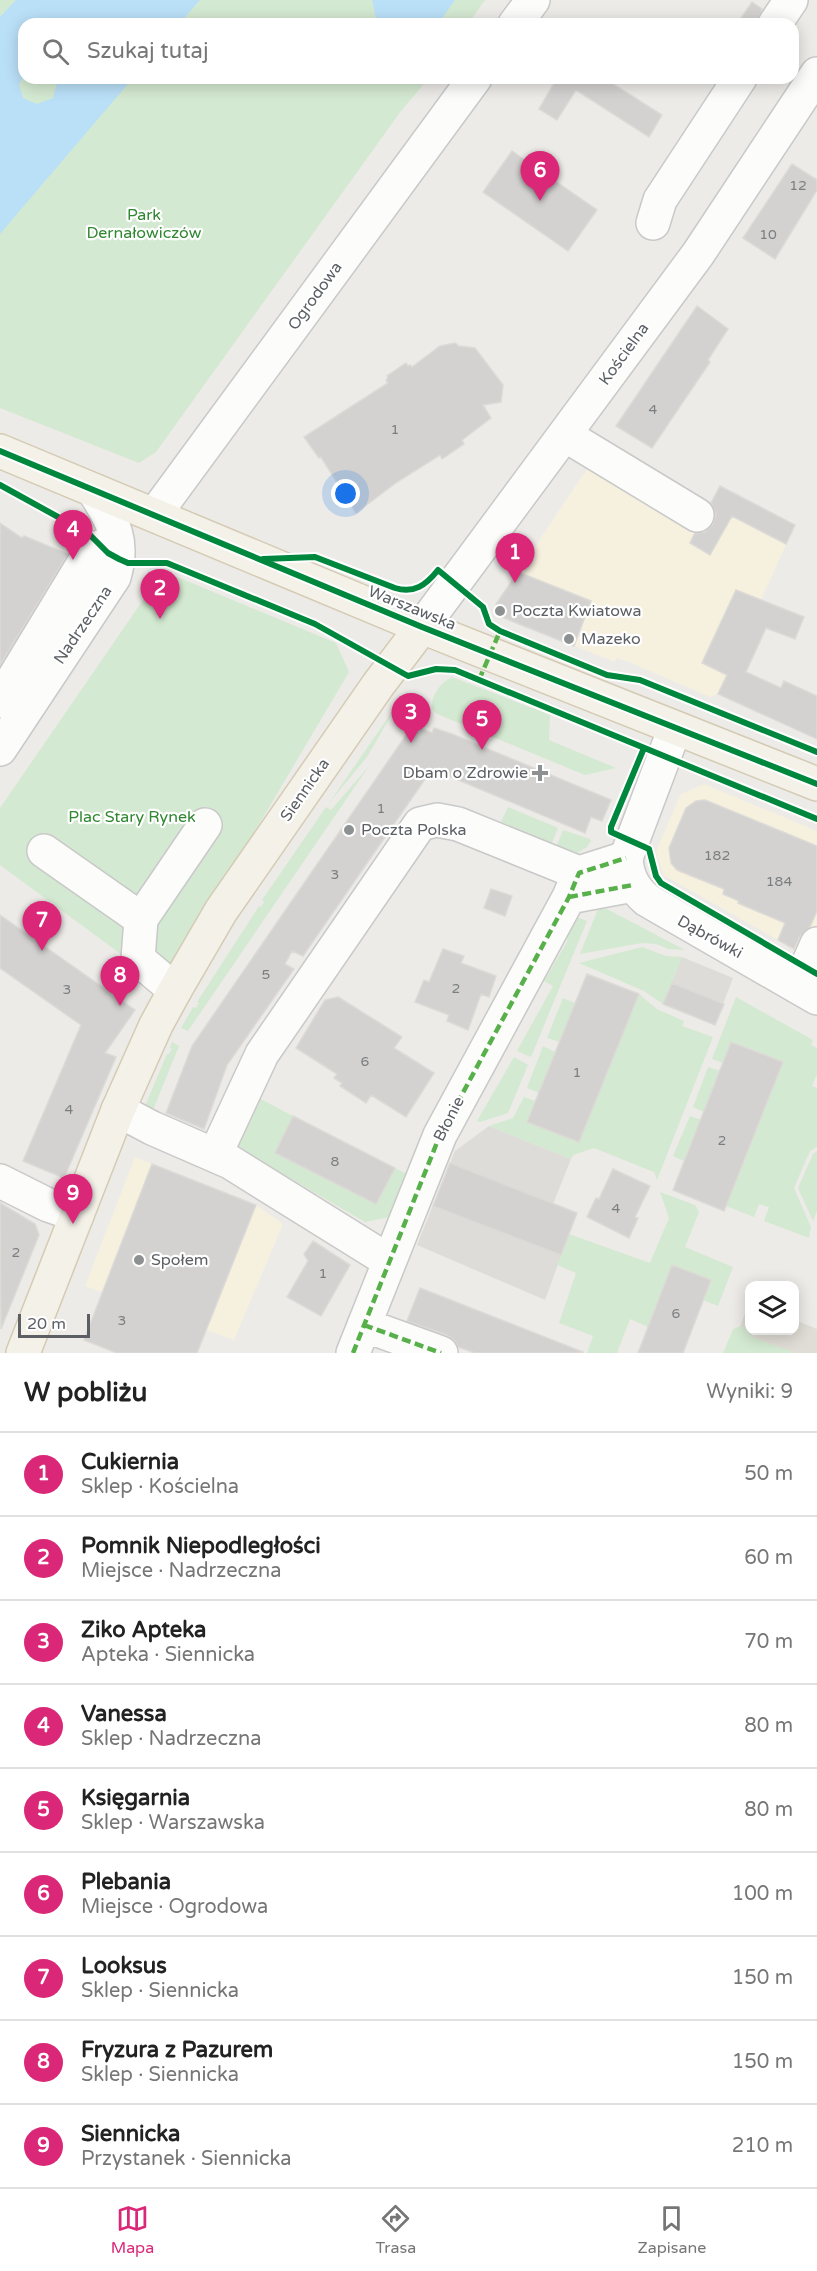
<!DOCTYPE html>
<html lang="pl">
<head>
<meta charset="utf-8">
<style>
	:root { --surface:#fff; --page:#f2f2f2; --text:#222; --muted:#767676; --line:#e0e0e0; --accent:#db2777 }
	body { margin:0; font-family:"Varela Round",sans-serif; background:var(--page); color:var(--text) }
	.controls { position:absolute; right:18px; bottom:18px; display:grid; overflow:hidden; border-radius:12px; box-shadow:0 3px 15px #0003 }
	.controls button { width:54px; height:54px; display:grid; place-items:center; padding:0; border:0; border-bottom:2px solid var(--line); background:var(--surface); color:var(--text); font:30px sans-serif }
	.scale { position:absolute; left:18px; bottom:15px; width:72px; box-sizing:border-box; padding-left:6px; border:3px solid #5c6065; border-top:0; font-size:16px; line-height:21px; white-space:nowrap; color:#5c6065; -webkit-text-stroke:4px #fff; paint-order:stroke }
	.you { position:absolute; left:346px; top:494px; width:21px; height:21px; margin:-15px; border:4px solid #fff; border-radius:50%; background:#1a73e8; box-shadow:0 0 0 9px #1a73e833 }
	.badge { display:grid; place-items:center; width:39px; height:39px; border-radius:50%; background:var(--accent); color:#fff; font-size:20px; font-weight:700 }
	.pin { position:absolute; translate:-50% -50px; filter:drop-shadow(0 2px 3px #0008) }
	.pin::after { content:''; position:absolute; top:32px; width:21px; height:18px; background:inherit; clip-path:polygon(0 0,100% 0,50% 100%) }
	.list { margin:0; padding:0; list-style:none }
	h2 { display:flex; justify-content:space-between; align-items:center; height:78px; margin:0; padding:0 24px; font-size:26px }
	h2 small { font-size:20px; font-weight:400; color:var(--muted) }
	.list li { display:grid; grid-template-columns:39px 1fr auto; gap:18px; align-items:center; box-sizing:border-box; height:84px; padding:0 24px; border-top:2px solid var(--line) }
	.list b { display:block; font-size:22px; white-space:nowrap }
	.list p { margin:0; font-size:20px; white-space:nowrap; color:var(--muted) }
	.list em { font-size:20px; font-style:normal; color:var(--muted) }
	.icon { flex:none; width:33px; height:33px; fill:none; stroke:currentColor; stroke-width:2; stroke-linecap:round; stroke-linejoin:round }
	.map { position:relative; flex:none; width:817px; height:1353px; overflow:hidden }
	.search { position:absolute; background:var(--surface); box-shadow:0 3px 15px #0003; left:18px; right:18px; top:18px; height:66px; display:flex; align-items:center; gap:15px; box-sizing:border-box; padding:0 21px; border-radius:18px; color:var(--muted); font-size:22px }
	.sheet { height:834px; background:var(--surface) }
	nav { display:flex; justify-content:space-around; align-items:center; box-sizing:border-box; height:84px; border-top:2px solid var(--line); background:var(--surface); font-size:16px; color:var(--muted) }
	nav a { display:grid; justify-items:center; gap:3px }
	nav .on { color:var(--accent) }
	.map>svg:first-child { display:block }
</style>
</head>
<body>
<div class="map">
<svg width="817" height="1353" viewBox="0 0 817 1353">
	<rect width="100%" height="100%" fill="#ecebe7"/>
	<!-- commercial -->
	<path fill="#f6f0df" d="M589 466 696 529 720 486 795 525 718 694 710 697 626 661 616 658 615 662 499 616 496 604Z
		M704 784 817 831V962L663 875 656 851 681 794Z
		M135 1157 256 1205 283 1224 234 1340 85 1286Z"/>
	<!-- industrial -->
	<path fill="#dddcd8" d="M682 957 733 978 715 1025 663 1004Z
		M489 1126 571 1159 553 1204 577 1213 545 1300 417 1245 455 1151Z"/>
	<!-- education -->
	<path fill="#e0ddd6" d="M749 1303 750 1330H794L795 1320 817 1329V1353H730Z"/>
	<!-- green -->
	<path fill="#d4e9d1" d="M0 0H485L468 24H24V78H429L401 111 156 452 139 463 0 408Z
		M163 571 336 643 349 672 193 936 160 983 0 865V808Z
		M452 677 550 715 549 740 616 768 585 775 437 714 432 709C431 695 440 683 452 677Z
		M399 702 367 757 329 803Z
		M369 766 188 1031 181 1028 193 1007 196 1008 199 1003 197 1002 259 906 261 907 264 902 262 900 326 807 331 810Z
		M508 807 558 828 552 843 501 822Z
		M563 830 590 839 591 841 587 847 569 858 555 850Z
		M598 909H607L685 950 669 949 656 944 642 943 580 954Z
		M571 915 587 921 531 1057 517 1051 553 986 544 981 567 942 569 920Z
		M642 947 666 956 682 957 663 1004 644 991 579 963Z
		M639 994 657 1009 684 1021 682 1026 713 1037 657 1180 654 1172 594 1148 573 1155 571 1159 489 1126 513 1118 524 1097 535 1101 527 1122 579 1142Z
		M736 997 813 1040 811 1045 817 1048V1074L812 1086 817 1088V1147L810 1151 794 1188 811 1227 809 1238 764 1221 769 1207 759 1204 754 1217 726 1206 783 1062 732 1042 723 1063 712 1059Z
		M563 998 575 1003 560 1042 547 1038Z
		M172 1042 179 1046 153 1110 145 1106 167 1054H169L172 1049 170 1048Z
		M543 1046 555 1052 539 1093 527 1088Z
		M514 1057 528 1065 508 1113 480 1122 477 1121Z
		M708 1067 720 1071 704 1112 693 1107Z
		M257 1097 293 1116 275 1153 376 1204 395 1168 408 1175 390 1217 365 1222 234 1146Z
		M690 1116 701 1120 684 1161 673 1156Z
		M817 1151V1211L813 1221 798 1188 813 1154Z
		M660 1192 695 1205 699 1212 685 1247 733 1267 718 1306 703 1300 710 1280 672 1265 648 1327 630 1319 617 1353H587L593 1336 559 1323 576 1273 557 1265 569 1234 650 1263 669 1218Z
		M741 1326 751 1331 750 1336 795 1353H723L733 1329Z"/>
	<!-- water -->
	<path fill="#bae0f8" d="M16 0H200L179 24H24V75L19 85 23 98 37 104 53 98 57 83 53 78H133L0 234V17Z
		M372 0H455L440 21 433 24H377Z"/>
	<!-- building -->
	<path fill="#d3d2d0" stroke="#dcdad6" stroke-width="1.5" d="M752 2 762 9 756 24H737Z
		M557 78H604L662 115 649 137 576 90 557 120 539 109Z
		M512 151 597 210 568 251 483 192Z
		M792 164 817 180V190L775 259 743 238Z
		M697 306 728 329 708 360 710 362 652 448 616 426Z
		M455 343 459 346 475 348 503 385 501 402 483 405 491 418 462 440 464 444 442 459 440 455 397 482 356 513 321 457 319 458 304 437 388 383 386 380 388 378 387 376 406 363 408 366 410 365 412 367 440 346Z
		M720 486 795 525 786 544 732 516 710 555 690 543 695 533 705 532 713 524 716 515 711 503Z
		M0 523 22 538 24 536 68 554 0 665Z
		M518 572 591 601 574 646 499 616 496 604Z
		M736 590 804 617 795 639 766 628 746 672 781 688 784 681 817 696V739L718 694 727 675 702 663Z
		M413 725 432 733 434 728 452 734 611 800 602 821 591 817 585 833 432 769 303 956 292 951 285 964 294 969 227 1065 204 1129 166 1113 192 1046Z
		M705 800 817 846V911L810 927 800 936 794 949 778 940 785 923 738 903 739 901 723 894 724 889 677 870 671 863 669 848 686 808 696 801Z
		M491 889 512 896 505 916 484 908Z
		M0 915 135 1010 105 1053 116 1057 64 1178 23 1161 81 1025 0 968Z
		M443 949 464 956 461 963 496 976 489 997 481 994 468 1030 447 1021 449 1015 415 1002 424 980 429 982Z
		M587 974 639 994 579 1142 527 1122Z
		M672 983 724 1004 715 1025 663 1004Z
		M338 997 402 1037 394 1048 434 1073 406 1117 371 1095 366 1103 340 1086 342 1083 334 1078 337 1074 296 1048 325 1000Z
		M731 1042 783 1062 724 1211 673 1190Z
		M293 1116 395 1168 376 1204 275 1153Z
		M450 1163 577 1213 561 1255 433 1206Z
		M152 1164 256 1205 197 1353H117L84 1340Z
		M613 1169 650 1186 635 1217 638 1218 629 1238 587 1217 596 1198 599 1199Z
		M0 1203 35 1224 39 1235 1 1329Z
		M313 1241 350 1265 321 1316 287 1297 308 1261 304 1254Z
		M672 1265 711 1280 683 1353H638Z
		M420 1288 583 1352V1353H475L458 1347 455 1341 447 1335 407 1321Z"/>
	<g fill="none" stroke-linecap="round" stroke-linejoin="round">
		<defs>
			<path id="minor" d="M515 24 533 0
				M775 24 791 0
				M653 223 660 200 740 78
				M565 435 697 515
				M155 514 475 78
				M422 627 698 254 817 74
				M0 701 85 561 99 553 102 546
				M675 728 626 858C627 876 633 888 647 900L817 998
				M0 749 114 577C125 540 113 522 94 491
				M44 851 141 919
				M569 897 633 885
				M798 987 817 944
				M175 990 138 959 141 919 205 825
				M118 1110 152 1128 230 1162 389 1261
				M215 1155 262 1054 420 824 437 820 458 824 579 873
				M0 1181 48 1205 77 1215
				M364 1325 441 1353
				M353 1353 440 1135 569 897 579 873 626 858"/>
			<path id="major" d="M0 451 422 627 817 784
				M23 1353 118 1110 156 1025 175 990 221 911 378 685 422 627"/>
		</defs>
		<!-- minor casing -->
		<use href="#minor" stroke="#c9c9c9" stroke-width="36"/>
		<!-- major casing -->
		<use href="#major" stroke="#d5cbb4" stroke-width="36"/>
		<!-- minor -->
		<use href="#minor" stroke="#fcfcfb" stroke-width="33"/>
		<!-- major -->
		<use href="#major" stroke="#f3f1e8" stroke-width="33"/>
		<!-- quiet -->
		<path stroke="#58b04a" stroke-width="4.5" stroke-dasharray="9 4.5" stroke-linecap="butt" d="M479 680 500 631
			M569 897 633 885
			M364 1325 441 1353
			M353 1353 440 1135 569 897 579 873 626 858"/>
		<defs>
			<path id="cycleway" d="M0 451 422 627 817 784
				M0 485 89 534 108 553 119 559 128 563H167L315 624 408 676 436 669 455 670 817 819
				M263 559 315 557 395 588C414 594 426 585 438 570L483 607 489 624 500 631 607 675 640 680 817 752
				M644 748 611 827V832L649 849 656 876 661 883 817 974"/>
		</defs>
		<!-- cycleway casing -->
		<use href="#cycleway" stroke="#fff" stroke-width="10"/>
		<!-- cycleway -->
		<use href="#cycleway" stroke="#00873e" stroke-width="6"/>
	</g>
	<!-- markers -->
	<g fill="#8e9192" stroke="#fff" stroke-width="2">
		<circle cx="500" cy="611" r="6"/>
		<circle cx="569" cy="639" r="6"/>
		<path d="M537 764h6v6h6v6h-6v6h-6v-6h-6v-6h6z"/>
		<circle cx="349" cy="830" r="6"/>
		<circle cx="139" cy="1260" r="6"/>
	</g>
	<g text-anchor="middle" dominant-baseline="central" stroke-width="4.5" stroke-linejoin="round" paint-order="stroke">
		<!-- number labels -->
		<g font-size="14" fill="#7b7e81">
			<text x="798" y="185">12</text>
			<text x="768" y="234">10</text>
			<text x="653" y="409">4</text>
			<text x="395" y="429">1</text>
			<text x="381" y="808">1</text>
			<text x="717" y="855">182</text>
			<text x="335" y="874">3</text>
			<text x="779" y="881">184</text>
			<text x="266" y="974">5</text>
			<text x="456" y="988">2</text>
			<text x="67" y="989">3</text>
			<text x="365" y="1061">6</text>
			<text x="577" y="1072">1</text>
			<text x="69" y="1109">4</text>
			<text x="722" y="1140">2</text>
			<text x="335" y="1161">8</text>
			<text x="616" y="1208">4</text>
			<text x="16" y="1252">2</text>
			<text x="323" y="1273">1</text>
			<text x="676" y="1313">6</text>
			<text x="122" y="1320">3</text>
		</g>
		<!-- park labels -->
		<g font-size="16" fill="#318732" stroke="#fff">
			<text x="144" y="215">Park<tspan x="144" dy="18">Dernałowiczów</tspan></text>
			<text x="132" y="817">Plac Stary Rynek</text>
		</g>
		<!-- street labels -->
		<g font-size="16" fill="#5c6065" stroke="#fff">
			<text transform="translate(315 296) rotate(-54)">Ogrodowa</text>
			<text transform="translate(624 354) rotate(-54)">Kościelna</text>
			<text transform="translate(412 608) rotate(22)">Warszawska</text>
			<text transform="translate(83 625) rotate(-56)">Nadrzeczna</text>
			<text transform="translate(305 790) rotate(-55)">Siennicka</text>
			<text transform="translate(710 937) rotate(29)">Dąbrówki</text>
			<text transform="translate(449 1119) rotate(-63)">Błonie</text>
		</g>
		<!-- poi labels -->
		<g font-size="16" fill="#5c6065" stroke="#fff" text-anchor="start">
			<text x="512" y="611">Poczta Kwiatowa</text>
			<text x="581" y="639">Mazeko</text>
			<text x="528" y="773" text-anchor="end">Dbam o Zdrowie</text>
			<text x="361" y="830">Poczta Polska</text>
			<text x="151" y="1260">Społem</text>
		</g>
	</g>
</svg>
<div class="controls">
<button><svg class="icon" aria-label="layers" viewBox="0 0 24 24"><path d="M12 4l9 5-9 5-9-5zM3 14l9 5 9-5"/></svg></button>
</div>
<div class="scale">20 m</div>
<div class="you"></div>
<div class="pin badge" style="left:515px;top:583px">1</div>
<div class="pin badge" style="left:160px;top:619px">2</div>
<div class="pin badge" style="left:411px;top:743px">3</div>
<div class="pin badge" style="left:73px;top:560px">4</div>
<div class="pin badge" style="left:482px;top:750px">5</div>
<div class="pin badge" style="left:540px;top:201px">6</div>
<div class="pin badge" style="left:42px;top:951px">7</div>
<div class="pin badge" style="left:120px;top:1006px">8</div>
<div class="pin badge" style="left:73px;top:1224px">9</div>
<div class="search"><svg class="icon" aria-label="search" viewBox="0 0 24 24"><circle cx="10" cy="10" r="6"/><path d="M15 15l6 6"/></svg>Szukaj tutaj</div>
</div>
<section class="sheet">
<h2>W pobliżu<small>Wyniki: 9</small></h2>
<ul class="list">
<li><span class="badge">1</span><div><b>Cukiernia</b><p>Sklep · Kościelna</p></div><em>50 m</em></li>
<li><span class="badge">2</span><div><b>Pomnik Niepodległości</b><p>Miejsce · Nadrzeczna</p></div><em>60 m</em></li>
<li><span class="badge">3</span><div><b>Ziko Apteka</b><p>Apteka · Siennicka</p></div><em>70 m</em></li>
<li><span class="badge">4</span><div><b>Vanessa</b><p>Sklep · Nadrzeczna</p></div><em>80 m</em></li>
<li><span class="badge">5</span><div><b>Księgarnia</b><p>Sklep · Warszawska</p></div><em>80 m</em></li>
<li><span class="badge">6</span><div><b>Plebania</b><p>Miejsce · Ogrodowa</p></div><em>100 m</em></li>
<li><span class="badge">7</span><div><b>Looksus</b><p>Sklep · Siennicka</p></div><em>150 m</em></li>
<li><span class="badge">8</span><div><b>Fryzura z Pazurem</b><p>Sklep · Siennicka</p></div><em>150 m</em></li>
<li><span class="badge">9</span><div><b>Siennicka</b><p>Przystanek · Siennicka</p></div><em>210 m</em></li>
</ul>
</section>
<nav>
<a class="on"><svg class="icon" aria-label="map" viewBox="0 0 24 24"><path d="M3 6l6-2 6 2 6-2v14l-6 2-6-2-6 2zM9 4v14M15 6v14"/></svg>Mapa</a>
<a><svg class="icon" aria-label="directions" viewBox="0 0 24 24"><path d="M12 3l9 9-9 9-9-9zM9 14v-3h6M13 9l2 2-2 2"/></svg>Trasa</a>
<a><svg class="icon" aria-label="saved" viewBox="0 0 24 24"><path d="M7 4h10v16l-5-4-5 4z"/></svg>Zapisane</a>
</nav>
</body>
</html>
